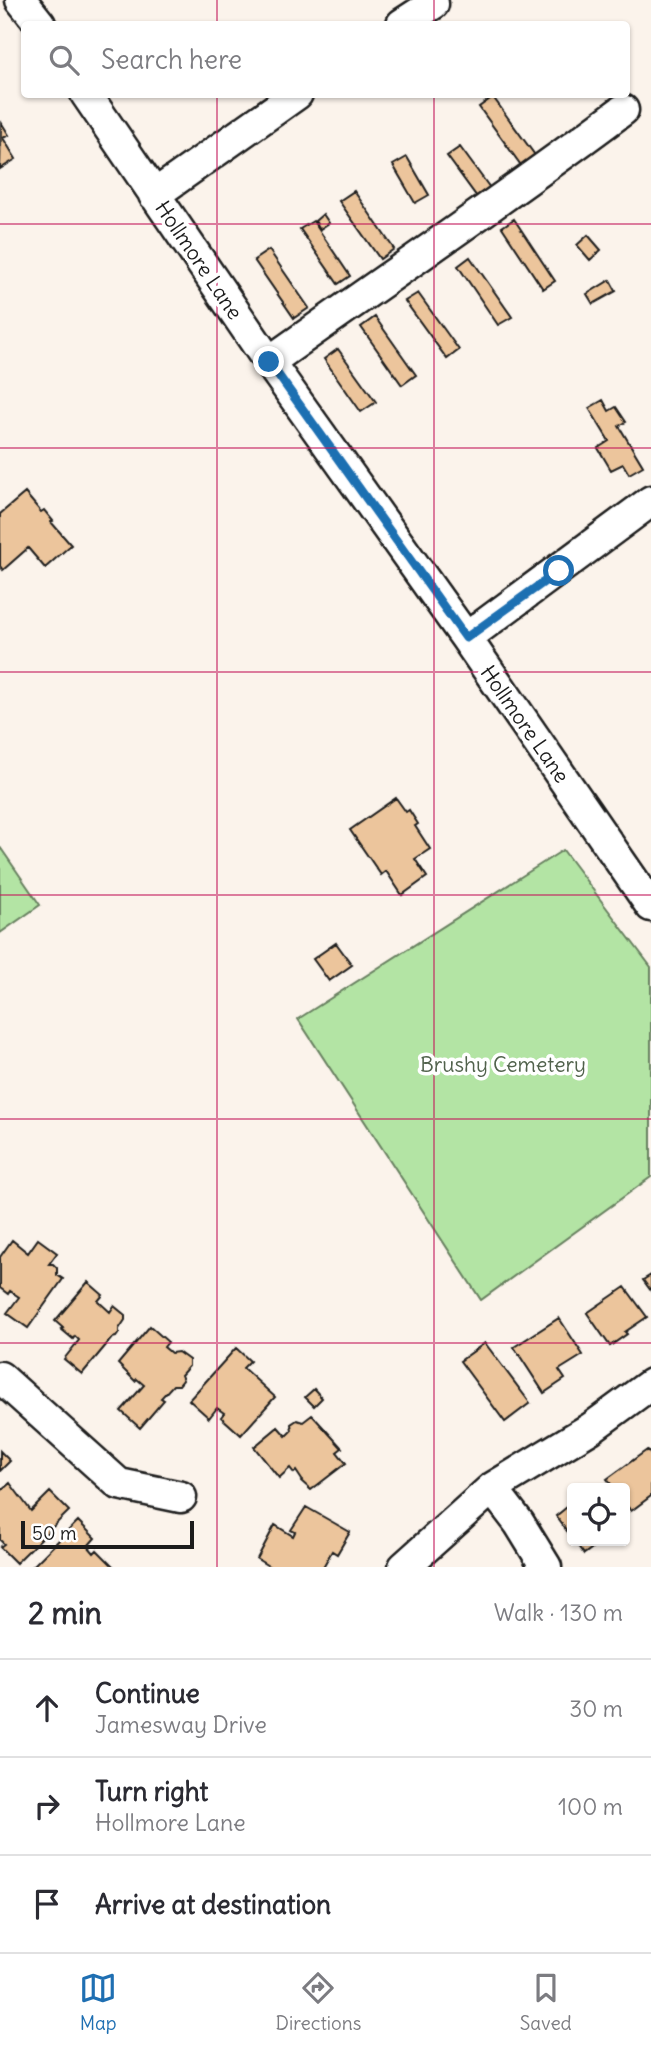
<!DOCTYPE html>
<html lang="en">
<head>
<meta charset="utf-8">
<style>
	:root { --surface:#fff; --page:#f7f7f7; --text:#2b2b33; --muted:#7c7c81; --line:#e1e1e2; --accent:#1f6fb2 }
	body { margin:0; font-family:Delius,sans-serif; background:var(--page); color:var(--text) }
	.controls { position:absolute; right:21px; bottom:21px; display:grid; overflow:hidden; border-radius:7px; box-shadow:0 2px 5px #0004 }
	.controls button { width:63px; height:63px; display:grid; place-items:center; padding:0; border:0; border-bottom:2px solid var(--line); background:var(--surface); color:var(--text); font:35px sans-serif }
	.scale { position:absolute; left:21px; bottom:18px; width:173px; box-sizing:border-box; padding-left:7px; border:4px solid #1c1c1c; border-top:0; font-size:19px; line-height:24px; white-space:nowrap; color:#1c1c1c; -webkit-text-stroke:5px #fff; paint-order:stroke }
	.stop { position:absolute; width:21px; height:21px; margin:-16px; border:5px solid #1f6fb2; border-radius:50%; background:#fff }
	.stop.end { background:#1f6fb2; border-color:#fff; box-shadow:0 2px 7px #0008 }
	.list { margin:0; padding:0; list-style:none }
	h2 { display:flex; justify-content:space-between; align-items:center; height:91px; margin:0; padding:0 28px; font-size:30px }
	h2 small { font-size:23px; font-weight:400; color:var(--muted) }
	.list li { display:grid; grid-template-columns:46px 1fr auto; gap:21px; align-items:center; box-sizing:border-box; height:98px; padding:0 28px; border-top:2px solid var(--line) }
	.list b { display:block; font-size:26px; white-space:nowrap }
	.list p { margin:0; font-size:23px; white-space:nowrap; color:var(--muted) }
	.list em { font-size:23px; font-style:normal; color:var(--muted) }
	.icon { flex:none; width:38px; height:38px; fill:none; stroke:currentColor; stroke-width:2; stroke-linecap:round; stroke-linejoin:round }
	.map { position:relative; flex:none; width:651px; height:1567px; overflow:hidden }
	.search { position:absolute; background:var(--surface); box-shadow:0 2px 5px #0004; left:21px; right:21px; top:21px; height:77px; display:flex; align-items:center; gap:18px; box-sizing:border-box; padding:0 24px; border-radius:7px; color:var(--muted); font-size:26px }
	.sheet { height:385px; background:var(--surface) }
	nav { display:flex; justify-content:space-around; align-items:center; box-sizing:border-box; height:98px; border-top:2px solid var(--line); background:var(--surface); font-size:19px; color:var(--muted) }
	nav a { display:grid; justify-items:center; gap:4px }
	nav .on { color:var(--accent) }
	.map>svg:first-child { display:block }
</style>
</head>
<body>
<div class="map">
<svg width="651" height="1567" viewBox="0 0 651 1567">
	<rect width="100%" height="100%" fill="#fbf3eb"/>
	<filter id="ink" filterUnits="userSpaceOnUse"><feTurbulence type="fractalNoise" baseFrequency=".0143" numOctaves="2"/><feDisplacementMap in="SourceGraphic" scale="14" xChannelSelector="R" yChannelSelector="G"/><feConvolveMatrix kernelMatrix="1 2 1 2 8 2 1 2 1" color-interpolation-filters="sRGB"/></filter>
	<g filter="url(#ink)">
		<!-- green -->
		<path fill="#b3e4a4" stroke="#688060" stroke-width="2" d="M0 847 40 905 0 933Z
			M563 850 651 967V1177L481 1300 298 1019Z"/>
		<!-- building -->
		<path fill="#ecc59c" stroke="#1c1c1c" stroke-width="2" d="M493 97 537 158 523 168 479 107Z
			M1 122 9 135 3 138 16 159 0 169Z
			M460 147 490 188 477 197 447 156Z
			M407 157 429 195 415 203 393 165Z
			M354 191 394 249 380 259 339 201Z
			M323 214 329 223 320 229 315 221Z
			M514 219 555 281 543 289 502 227Z
			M313 221 350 276 338 284 300 229Z
			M588 235 601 250 590 260 577 245Z
			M269 250 309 308 294 318 254 260Z
			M470 257 512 317 498 325 458 266Z
			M610 280 616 291 593 304 587 294Z
			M418 293 459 350 447 359 405 301Z
			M375 317 416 375 402 385 361 327Z
			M338 349 376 402 361 412 324 359Z
			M603 400 609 411 616 407 626 422 619 426 643 466 629 474 623 464 611 470 598 448 609 441 589 408Z
			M25 493 41 512 44 510 53 521 51 522 71 545 45 568 28 548 3 570 0 566V514Z
			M396 798 406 812 409 810 418 824 415 826 430 849 415 859 427 877 402 895 386 871 381 875 350 830Z
			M336 943 352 965 329 981 313 959Z
			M38 1239 57 1253 49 1264H53L57 1268V1275L63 1279 28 1328 7 1313 19 1297 10 1291 8 1294 0 1288V1257L12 1240 28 1253Z
			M651 1275V1291L643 1280Z
			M88 1282 103 1295 98 1301 110 1312 114 1306 125 1315V1320L119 1329V1333L116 1337 112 1338 82 1374 64 1359 79 1340 75 1336 73 1339 61 1329 63 1328 55 1321Z
			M625 1287 647 1317 625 1332 627 1334 610 1346 587 1313Z
			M559 1318 583 1355 559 1370 565 1379 544 1393 514 1347Z
			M150 1326 168 1342 164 1347 171 1353 178 1352 189 1360V1366L181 1375 183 1380 179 1385H173L161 1398 164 1400 140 1428 121 1411 144 1385 137 1379 135 1381 118 1364Z
			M485 1343 530 1403 505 1422 460 1361Z
			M236 1348 250 1361 243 1368 275 1397 241 1435 221 1417 224 1413 217 1408 209 1418 189 1400Z
			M314 1389 322 1398 314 1406 305 1397Z
			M312 1415 342 1448 337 1452 346 1463 311 1490 301 1481 302 1480 296 1471 294 1473 290 1468 279 1478 254 1447 278 1427 286 1436 292 1430 291 1424 297 1420 303 1422Z
			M647 1450 651 1455V1496L631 1511 625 1503V1488H614L607 1479Z
			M0 1451 10 1461 0 1471Z
			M10 1483 31 1511 50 1492 69 1511 16 1563 0 1547 4 1544 0 1540V1492Z
			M306 1507 350 1532 337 1554 332 1551 323 1567H270L257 1559 275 1525 293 1536 295 1532 291 1530Z
			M567 1507 570 1510 572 1509V1538L556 1516Z
			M78 1521 95 1538 88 1546 94 1553 97 1550 114 1567H32Z
			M574 1541H602L584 1554Z"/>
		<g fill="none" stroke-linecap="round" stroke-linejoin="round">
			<defs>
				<path id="minor" d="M21 0 40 24
					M402 24 433 4
					M86 94 269 362 466 638 651 906
					M154 195 297 94
					M269 362C387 278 507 197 623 110
					M466 638 651 501
					M0 1377 119 1484 181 1497
					M492 1488 519 1523 546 1567
					M404 1567 492 1488 591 1428 651 1384"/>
			</defs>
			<!-- minor casing -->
			<use href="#minor" stroke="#1c1c1c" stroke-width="35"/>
			<!-- minor -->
			<use href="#minor" stroke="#fff" stroke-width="30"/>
		</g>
	</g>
	<g fill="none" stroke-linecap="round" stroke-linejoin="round" filter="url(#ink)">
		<!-- route -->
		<path stroke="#1f6fb2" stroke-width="9" d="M269 362 466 638 559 571"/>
	</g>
	<!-- grid -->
	<path fill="none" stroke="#c2185b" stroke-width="2" stroke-opacity="0.55" d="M217 0V24M434 0V24M217 94V1567M434 94V1567M0 224H651M0 448H651M0 672H651M0 895H651M0 1119H651M0 1343H651"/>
	<g text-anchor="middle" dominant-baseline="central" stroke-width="7" stroke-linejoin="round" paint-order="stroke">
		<!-- street labels -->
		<g font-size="21" fill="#1c1c1c" stroke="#fff">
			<text transform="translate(199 260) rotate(56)">Hollmore Lane</text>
			<text transform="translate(525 724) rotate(55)">Hollmore Lane</text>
		</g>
		<!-- park labels -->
		<g font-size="21" fill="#51624c" stroke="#fff">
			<text x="503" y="1064">Brushy Cemetery</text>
		</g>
	</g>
</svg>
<div class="controls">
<button><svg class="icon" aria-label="locate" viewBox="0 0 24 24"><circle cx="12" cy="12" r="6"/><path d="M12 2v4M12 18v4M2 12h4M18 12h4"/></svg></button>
</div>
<div class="scale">50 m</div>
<div class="stop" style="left:559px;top:571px"></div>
<div class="stop end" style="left:269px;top:362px"></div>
<div class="search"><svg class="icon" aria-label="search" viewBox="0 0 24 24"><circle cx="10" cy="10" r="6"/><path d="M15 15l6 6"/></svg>Search here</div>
</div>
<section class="sheet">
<h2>2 min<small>Walk · 130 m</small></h2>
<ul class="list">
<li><svg class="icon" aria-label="ahead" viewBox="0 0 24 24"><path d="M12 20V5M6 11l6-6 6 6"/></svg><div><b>Continue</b><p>Jamesway Drive</p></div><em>30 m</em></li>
<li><svg class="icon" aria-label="right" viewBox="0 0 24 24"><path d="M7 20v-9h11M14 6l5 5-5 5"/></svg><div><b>Turn right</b><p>Hollmore Lane</p></div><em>100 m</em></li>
<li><svg class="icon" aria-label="arrive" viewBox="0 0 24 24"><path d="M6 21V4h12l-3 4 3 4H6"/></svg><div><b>Arrive at destination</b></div></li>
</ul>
</section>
<nav>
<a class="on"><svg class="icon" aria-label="map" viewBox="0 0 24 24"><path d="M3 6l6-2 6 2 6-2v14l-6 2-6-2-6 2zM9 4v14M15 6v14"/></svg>Map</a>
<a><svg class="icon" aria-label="directions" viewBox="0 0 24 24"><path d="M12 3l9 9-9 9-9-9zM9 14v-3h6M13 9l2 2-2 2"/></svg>Directions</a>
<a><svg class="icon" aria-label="saved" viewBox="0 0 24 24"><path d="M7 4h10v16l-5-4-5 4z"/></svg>Saved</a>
</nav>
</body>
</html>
